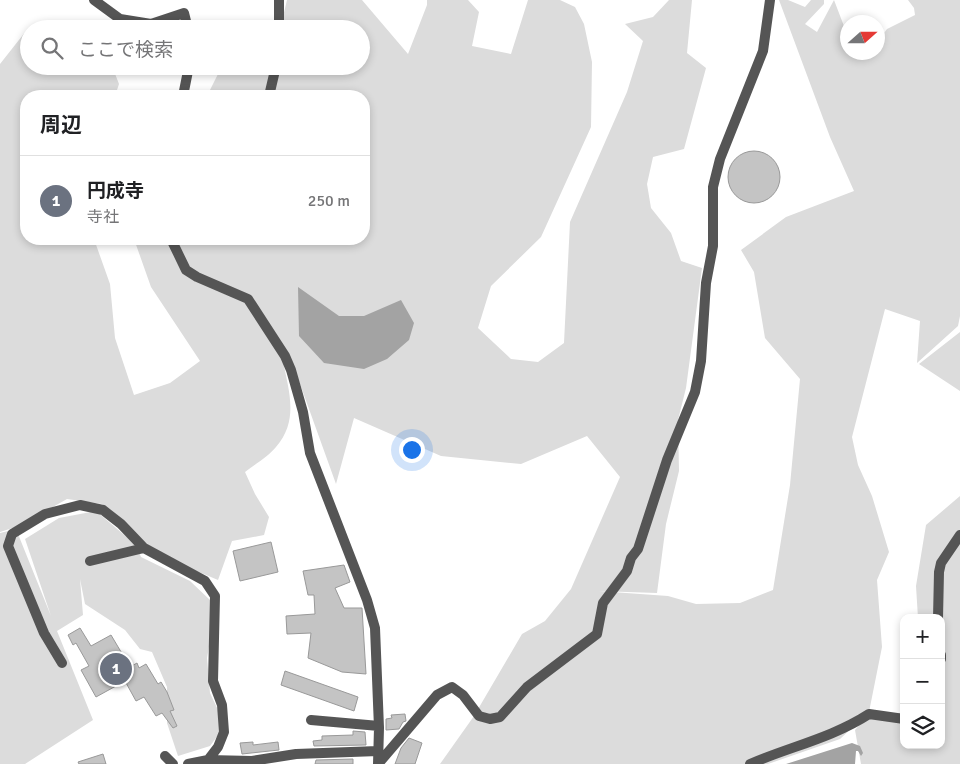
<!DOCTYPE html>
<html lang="ja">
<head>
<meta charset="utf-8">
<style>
	:root { --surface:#fff; --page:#f6f6f6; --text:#202124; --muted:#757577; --line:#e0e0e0; --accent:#db2777 }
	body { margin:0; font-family:Signika,"Noto Sans JP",sans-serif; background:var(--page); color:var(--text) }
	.controls { position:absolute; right:15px; bottom:15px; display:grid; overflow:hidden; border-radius:10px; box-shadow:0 2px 8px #0003 }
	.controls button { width:45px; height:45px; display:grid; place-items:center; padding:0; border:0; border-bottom:1px solid var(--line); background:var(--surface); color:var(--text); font:25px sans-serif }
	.compass { position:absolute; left:840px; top:15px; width:45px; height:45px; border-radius:50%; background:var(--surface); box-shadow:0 2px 8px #0003; rotate:69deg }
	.you { position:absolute; left:411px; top:449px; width:18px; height:18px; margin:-12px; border:4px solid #fff; border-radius:50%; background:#1a73e8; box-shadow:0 0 0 8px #1a73e833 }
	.badge { display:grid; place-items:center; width:32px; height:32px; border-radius:50%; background:var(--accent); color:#fff; font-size:16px; font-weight:700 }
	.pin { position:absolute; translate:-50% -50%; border:2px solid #fff; box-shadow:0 1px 5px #0006 }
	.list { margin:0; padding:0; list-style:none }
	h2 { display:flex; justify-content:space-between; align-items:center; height:65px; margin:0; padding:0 20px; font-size:21px }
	h2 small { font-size:16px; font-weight:400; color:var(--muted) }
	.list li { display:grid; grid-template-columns:32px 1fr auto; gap:15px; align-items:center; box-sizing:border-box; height:90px; padding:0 20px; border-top:1px solid var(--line) }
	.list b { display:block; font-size:19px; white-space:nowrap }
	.list p { margin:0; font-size:16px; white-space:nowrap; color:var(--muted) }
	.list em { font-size:16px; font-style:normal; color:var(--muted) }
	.icon { flex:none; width:28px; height:28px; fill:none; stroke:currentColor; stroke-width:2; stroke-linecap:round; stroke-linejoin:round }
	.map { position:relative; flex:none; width:960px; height:764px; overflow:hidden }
	.search { position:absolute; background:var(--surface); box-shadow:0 2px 8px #0003; left:20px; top:20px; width:350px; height:55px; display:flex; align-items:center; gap:12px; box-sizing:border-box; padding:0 18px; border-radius:28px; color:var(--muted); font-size:19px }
	.panel { position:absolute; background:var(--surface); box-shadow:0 2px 8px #0003; left:20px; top:90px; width:350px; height:155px; border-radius:20px }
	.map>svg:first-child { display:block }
</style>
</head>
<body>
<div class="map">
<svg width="960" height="764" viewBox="0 0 960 764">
	<rect width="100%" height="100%" fill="#fff"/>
	<!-- green -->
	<path fill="#dcdcdc" d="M287 0H362L408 54 427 5V0H468L479 12 472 46 511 54 528 0H560L575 7 584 24 592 62 591 127 541 237 491 286 478 328 511 359 538 362 564 343 570 222 627 92 643 41 625 24 653 17 669 0H692L687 53 706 68 684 149 653 157 647 184 651 208 671 233 681 261 702 268 686 388 678 420 679 471 666 524 657 593 598 591 668 596 696 604 740 603 773 590 790 485 800 379 765 338 754 272 741 250 786 217 854 191 830 137 779 0H788L805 7 811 0H824V4L805 24 817 32 834 0 847 34 848 52 864 53 870 58 878 53V41L887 29 915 15 914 8 908 0H960V316L958 326 917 363 920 321 885 309 852 437 858 465 872 496 889 552 877 580 882 647 869 712 840 739 768 764H440L474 716 522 634 545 621 571 589 620 477 587 436 521 464 441 456 354 418 336 484 291 359 283 361C289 392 299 420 276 447 268 457 255 464 245 472L255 494 269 517 264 535 232 541 218 580 161 556 102 504 67 499 19 526 0 532V64L26 31H29V66H112L119 84 115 96H26V239H94L110 284 115 338 134 395 170 383 200 361 151 287 134 239H364V96H207L222 66H361V29H280Z
		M960 332V391L919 364Z
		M960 496V764H861L855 730 869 714 904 713V745H941V618H918L916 586 926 525Z
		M96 511 136 545 141 557 190 581 210 600 211 635 207 658 210 693 219 712V734L210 746 178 756 167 723V687L152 652 140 649 125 630 85 604 80 579 83 615 57 631 93 720 25 764H0V533L16 529 51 616 25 539 59 518Z"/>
	<!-- water -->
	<path fill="#a3a3a3" d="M298 287 339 316H364L401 300 414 323 409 340 387 359 364 369 324 363 299 336Z
		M852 743 860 746 863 753 861 756 858 751H856L855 764H786Z"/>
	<!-- building -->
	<path fill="#c4c4c4" stroke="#999" d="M728 177a26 26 0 1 1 52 0a26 26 0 1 1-52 0Z
		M271 542 278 572 240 581 233 551Z
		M344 565 350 582 335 588 344 608H362L366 674 342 672 308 658 311 633 287 634 286 616 315 614 314 595H308L303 571Z
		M80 628 91 646 111 635 130 667 137 663 139 668 146 664 158 684 161 682 167 692 174 710 170 711 177 726 173 728 162 713 156 716 144 697 136 701 125 681 96 697 81 670 89 666 76 643 73 645 68 635Z
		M285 671 358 697 354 711 281 685Z
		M405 714 406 721 403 722 399 729 386 730V719L392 718 391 715Z
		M353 731 365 732 366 745 314 746 313 741 322 740V736L353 735Z
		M409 738 422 743 415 764H395L401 748Z
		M253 742V745L278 742 279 750 242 754 240 743Z
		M103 754 106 764H79L78 762Z
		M353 759V764H315L316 760Z"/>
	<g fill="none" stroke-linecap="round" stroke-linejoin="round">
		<!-- street -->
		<path stroke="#555" stroke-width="10" d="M94 0 120 19 151 24 184 13 188 29
			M279 0V29
			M183 96 189 66
			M269 96 276 66
			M171 239 186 270 197 277 248 299 285 356 291 370 303 412 310 453 367 600 375 628 379 728 378 764
			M90 561 144 548
			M938 618 939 572 941 563 960 535
			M941 655V659
			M62 663 44 633 8 546 12 534 45 514 80 505 103 510 121 524 144 548 205 581 215 596 213 681 222 705 224 732 218 747 208 760 188 764
			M311 720 379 726
			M165 756 173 764
			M208 760 252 761 296 754 378 751
			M378 764 437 695 452 687 463 695 479 716 490 719 500 717 527 687 597 634 603 603 627 571 631 558 638 549 667 460 695 392 701 361 706 283 713 246V187L720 159 763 51 770 0
			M750 764C789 747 832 738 869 714L904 719"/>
	</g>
</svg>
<div class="controls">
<button>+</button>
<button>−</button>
<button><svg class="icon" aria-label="layers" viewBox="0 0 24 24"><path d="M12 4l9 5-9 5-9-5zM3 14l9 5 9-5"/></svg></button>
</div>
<svg class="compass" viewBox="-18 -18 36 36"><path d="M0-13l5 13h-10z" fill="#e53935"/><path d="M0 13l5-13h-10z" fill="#757577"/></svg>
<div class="you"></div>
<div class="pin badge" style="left:116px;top:669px;background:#6b7280">1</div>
<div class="search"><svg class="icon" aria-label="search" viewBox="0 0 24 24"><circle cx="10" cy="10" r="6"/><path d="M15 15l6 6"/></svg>ここで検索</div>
<section class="panel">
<h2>周辺<small></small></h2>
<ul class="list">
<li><span class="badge" style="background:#6b7280">1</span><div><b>円成寺</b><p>寺社</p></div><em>250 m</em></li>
</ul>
</section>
</div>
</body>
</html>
